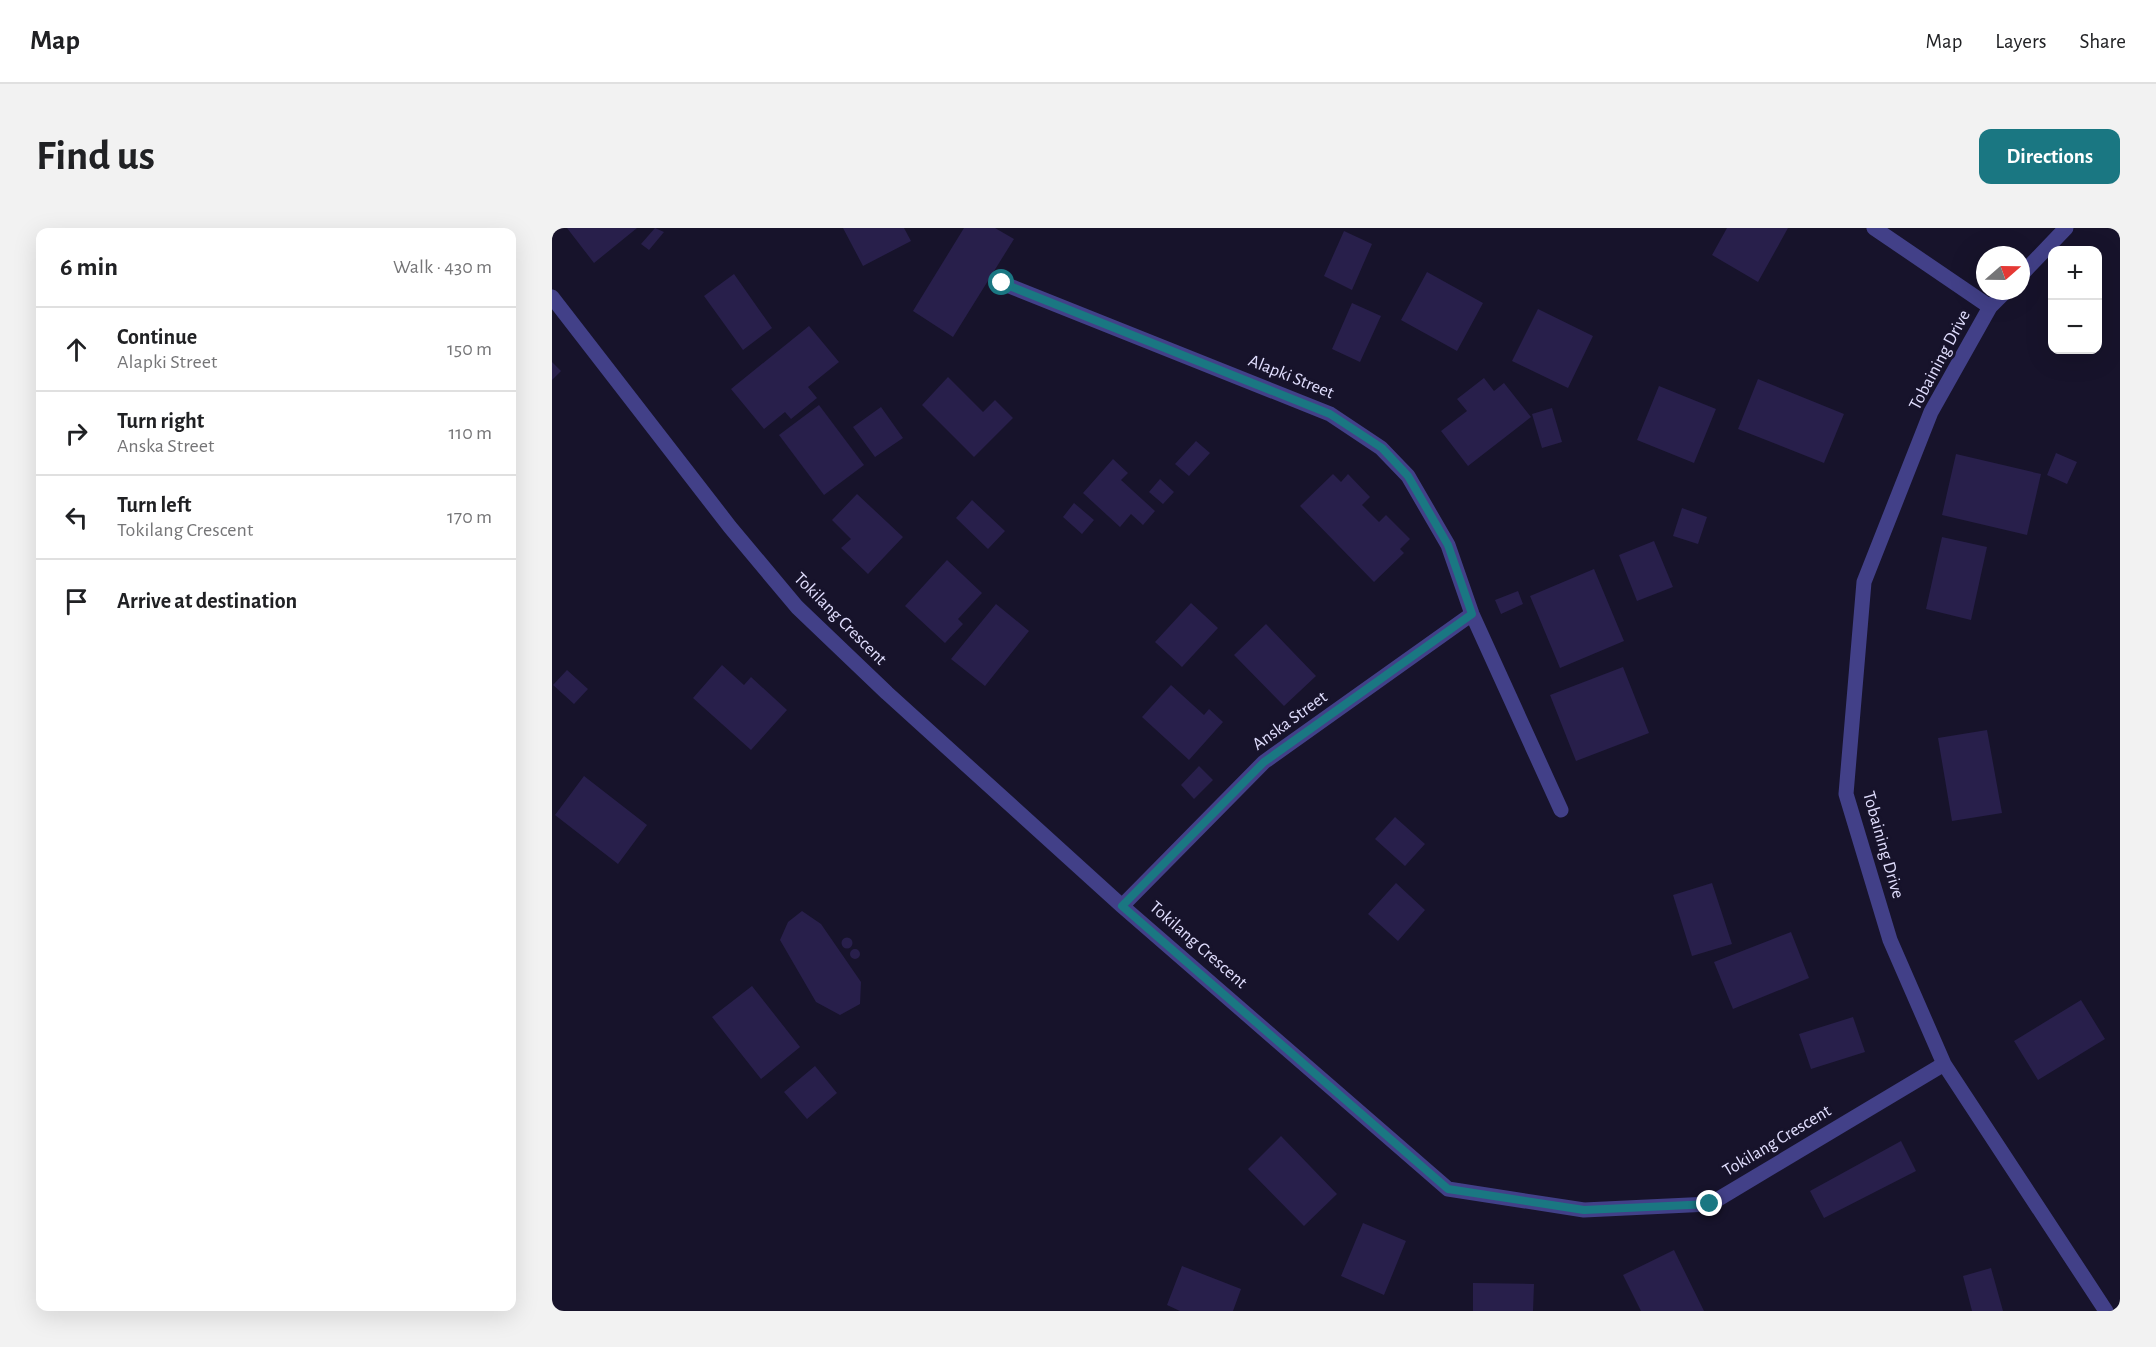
<!DOCTYPE html>
<html lang="en">
<head>
<meta charset="utf-8">
<style>
	:root { --surface:#fff; --page:#f2f2f2; --text:#202124; --muted:#757577; --line:#e0e0e0; --accent:#1a7782 }
	body { margin:0; font-family:"Alegreya Sans",sans-serif; background:var(--page); color:var(--text) }
	.controls { position:absolute; right:18px; top:18px; display:grid; overflow:hidden; border-radius:12px; box-shadow:0 6px 24px #0002 }
	.controls button { width:54px; height:54px; display:grid; place-items:center; padding:0; border:0; border-bottom:2px solid var(--line); background:var(--surface); color:var(--text); font:30px sans-serif }
	.compass { position:absolute; left:1424px; top:18px; width:54px; height:54px; border-radius:50%; background:var(--surface); box-shadow:0 6px 24px #0002; rotate:70deg }
	.stop { position:absolute; width:18px; height:18px; margin:-14px; border:4px solid #1a7782; border-radius:50%; background:#fff }
	.stop.end { background:#1a7782; border-color:#fff; box-shadow:0 2px 6px #0008 }
	.list { margin:0; padding:0; list-style:none }
	h2 { display:flex; justify-content:space-between; align-items:center; height:78px; margin:0; padding:0 24px; font-size:26px }
	h2 small { font-size:20px; font-weight:400; color:var(--muted) }
	.list li { display:grid; grid-template-columns:39px 1fr auto; gap:18px; align-items:center; box-sizing:border-box; height:84px; padding:0 24px; border-top:2px solid var(--line) }
	.list b { display:block; font-size:22px; white-space:nowrap }
	.list p { margin:0; font-size:20px; white-space:nowrap; color:var(--muted) }
	.list em { font-size:20px; font-style:normal; color:var(--muted) }
	.icon { flex:none; width:33px; height:33px; fill:none; stroke:currentColor; stroke-width:2; stroke-linecap:round; stroke-linejoin:round }
	.map { position:relative; flex:none; width:1568px; height:1083px; overflow:hidden; border-radius:12px }
	header { display:flex; align-items:center; gap:36px; box-sizing:border-box; height:84px; padding:0 30px; background:var(--surface); border-bottom:2px solid var(--line) }
	header strong { font-size:28px }
	nav { display:flex; gap:33px; margin-inline-start:auto; font-size:21px }
	.intro { display:flex; align-items:center; justify-content:space-between; box-sizing:border-box; height:144px; padding:0 36px }
	h1 { margin:0; font-size:42px }
	.button { padding:15px 27px; border-radius:12px; background:var(--accent); color:#fff; font-size:21px; font-weight:700 }
	main { display:flex; gap:36px; padding:0 36px }
	aside { flex:1; background:var(--surface); border-radius:12px; box-shadow:0 6px 24px #0002 }
	.map>svg:first-child { display:block }
</style>
</head>
<body>
<header>
<strong>Map</strong>
<nav><a>Map</a><a>Layers</a><a>Share</a></nav>
</header>
<div class="intro"><h1>Find us</h1><a class="button">Directions</a></div>
<main>
<aside>
<h2>6 min<small>Walk · 430 m</small></h2>
<ul class="list">
<li><svg class="icon" aria-label="ahead" viewBox="0 0 24 24"><path d="M12 20V5M6 11l6-6 6 6"/></svg><div><b>Continue</b><p>Alapki Street</p></div><em>150 m</em></li>
<li><svg class="icon" aria-label="right" viewBox="0 0 24 24"><path d="M7 20v-9h11M14 6l5 5-5 5"/></svg><div><b>Turn right</b><p>Anska Street</p></div><em>110 m</em></li>
<li><svg class="icon" aria-label="left" viewBox="0 0 24 24"><path d="M17 20v-9H6M10 6l-5 5 5 5"/></svg><div><b>Turn left</b><p>Tokilang Crescent</p></div><em>170 m</em></li>
<li><svg class="icon" aria-label="arrive" viewBox="0 0 24 24"><path d="M6 21V4h12l-3 4 3 4H6"/></svg><div><b>Arrive at destination</b></div></li>
</ul>
</aside>
<div class="map">
<svg width="1568" height="1083" viewBox="0 0 1568 1083">
	<rect width="100%" height="100%" fill="#17132b"/>
	<!-- building -->
	<path fill="#281f4b" d="M15 0H85L42 35Z
		M103 0 112 4 97 22 89 16Z
		M291 0H352L359 13 311 38Z
		M412 0H443L462 11 401 109 361 83Z
		M1175 0H1236L1206 54 1160 27Z
		M792 3 820 16 800 62 772 48Z
		M875 44 931 75 905 123 849 92Z
		M182 46 220 100 191 122 152 68Z
		M800 75 829 88 808 134 780 121Z
		M986 81 1041 108 1016 160 960 133Z
		M257 98 287 134 256 159 265 170 239 191 233 184 212 201 179 161Z
		M0 134 9 143 0 152Z
		M396 149 431 184 443 172 461 190 422 229 370 177Z
		M932 150 942 163 952 155 979 189 916 238 889 203 915 183 905 171Z
		M1206 151 1292 186 1272 235 1186 201Z
		M1107 158 1164 181 1142 235 1085 212Z
		M267 177 312 237 272 267 227 207Z
		M329 179 351 210 323 229 301 199Z
		M1000 180 1010 214 990 220 980 186Z
		M644 213 658 225 637 248 623 236Z
		M1504 225 1525 234 1515 256 1495 247Z
		M1404 226 1489 246 1475 307 1390 287Z
		M561 231 576 245 569 252 603 283 591 297 579 286 568 299 531 265Z
		M781 246 789 254 796 246 818 269 810 277 827 294 834 287 858 311 848 321 852 325 822 354 748 278Z
		M608 251 622 264 611 276 597 264Z
		M305 266 351 309 316 346 289 320 299 311 280 292Z
		M420 272 453 303 436 321 404 290Z
		M522 275 542 292 530 306 511 289Z
		M1130 280 1155 289 1146 316 1121 308Z
		M1390 309 1435 319 1419 392 1374 381Z
		M1102 313 1121 359 1085 373 1067 327Z
		M395 332 430 365 406 391 411 396 393 415 353 378Z
		M1042 341 1072 413 1008 440 978 368Z
		M966 363 971 376 949 386 943 372Z
		M639 375 666 400 630 439 603 414Z
		M444 376 477 403 433 458 399 431Z
		M714 396 764 448 732 478 682 427Z
		M170 437 192 457 199 449 235 482 199 522 141 470Z
		M1071 439 1097 505 1024 533 998 467Z
		M15 442 36 461 22 476 1 457Z
		M619 457 652 487 657 481 671 494 637 532 590 489Z
		M1435 502 1450 585 1400 593 1386 510Z
		M647 538 661 552 642 571 629 557Z
		M32 548 95 597 66 636 3 587Z
		M843 589 873 616 853 638 823 611Z
		M844 655 873 682 846 713 816 686Z
		M1160 655 1180 716 1140 728 1121 667Z
		M250 683 269 696 309 754 308 776 288 787 264 774 228 712 236 694Z
		M1239 704 1257 750 1181 781 1162 734Z
		M289.5 715a5.5 5.5 0 1 1 11 0a5.5 5.5 0 1 1-11 0Z
		M298 726a5 5 0 1 1 10 0a5 5 0 1 1-10 0Z
		M200 758 248 819 209 851 160 789Z
		M1529 772 1553 811 1486 852 1462 813Z
		M1301 789 1313 824 1259 841 1247 806Z
		M263 838 285 865 255 891 232 864Z
		M729 908 785 966 752 998 696 941Z
		M1349 913 1364 943 1272 990 1258 963Z
		M811 995 854 1013 832 1067 789 1048Z
		M1122 1022 1152 1083H1089L1071 1047Z
		M630 1038 689 1061 681 1083H628L615 1077Z
		M1439 1040 1451 1083H1420L1411 1048Z
		M921 1055 982 1056 981 1083H921Z"/>
	<g fill="none" stroke-linecap="round" stroke-linejoin="round">
		<!-- minor -->
		<path stroke="#424088" stroke-width="15" d="M1322 0 1438 79
			M1469 47 1514 0
			M450 55 778 186 829 220 856 248 896 317 920 386 1009 582
			M1454 63 1438 79 1379 184 1312 354 1294 566 1338 712 1392 836 1554 1083
			M0 69 178 299 245 379 335 465 570 678 896 961 1032 982 1158 976 1392 836
			M570 678 712 534 920 386"/>
	</g>
	<g fill="none" stroke-linecap="round" stroke-linejoin="round">
		<!-- route -->
		<path stroke="#1a7782" stroke-width="8" d="M450 55 778 186 830 220 856 248 896 317 920 386 712 534 570 678 896 961 1032 982 1158 976"/>
	</g>
	<g text-anchor="middle" dominant-baseline="central" stroke-width="6" stroke-linejoin="round" paint-order="stroke">
		<!-- street labels -->
		<g font-size="18" fill="#e1defe" stroke="#17132b">
			<text transform="translate(1388 132) rotate(-62)">Tobaining Drive</text>
			<text transform="translate(739 149) rotate(22)">Alapki Street</text>
			<text transform="translate(288 391) rotate(45)">Tokilang Crescent</text>
			<text transform="translate(738 493) rotate(-36)">Anska Street</text>
			<text transform="translate(1331 617) rotate(74)">Tobaining Drive</text>
			<text transform="translate(646 717) rotate(41)">Tokilang Crescent</text>
			<text transform="translate(1225 913) rotate(-31)">Tokilang Crescent</text>
		</g>
	</g>
</svg>
<div class="controls">
<button>+</button>
<button>−</button>
</div>
<svg class="compass" viewBox="-18 -18 36 36"><path d="M0-13l5 13h-10z" fill="#e53935"/><path d="M0 13l5-13h-10z" fill="#757577"/></svg>
<div class="stop" style="left:450px;top:55px"></div>
<div class="stop end" style="left:1158px;top:976px"></div>
</div>
</main>
</body>
</html>
